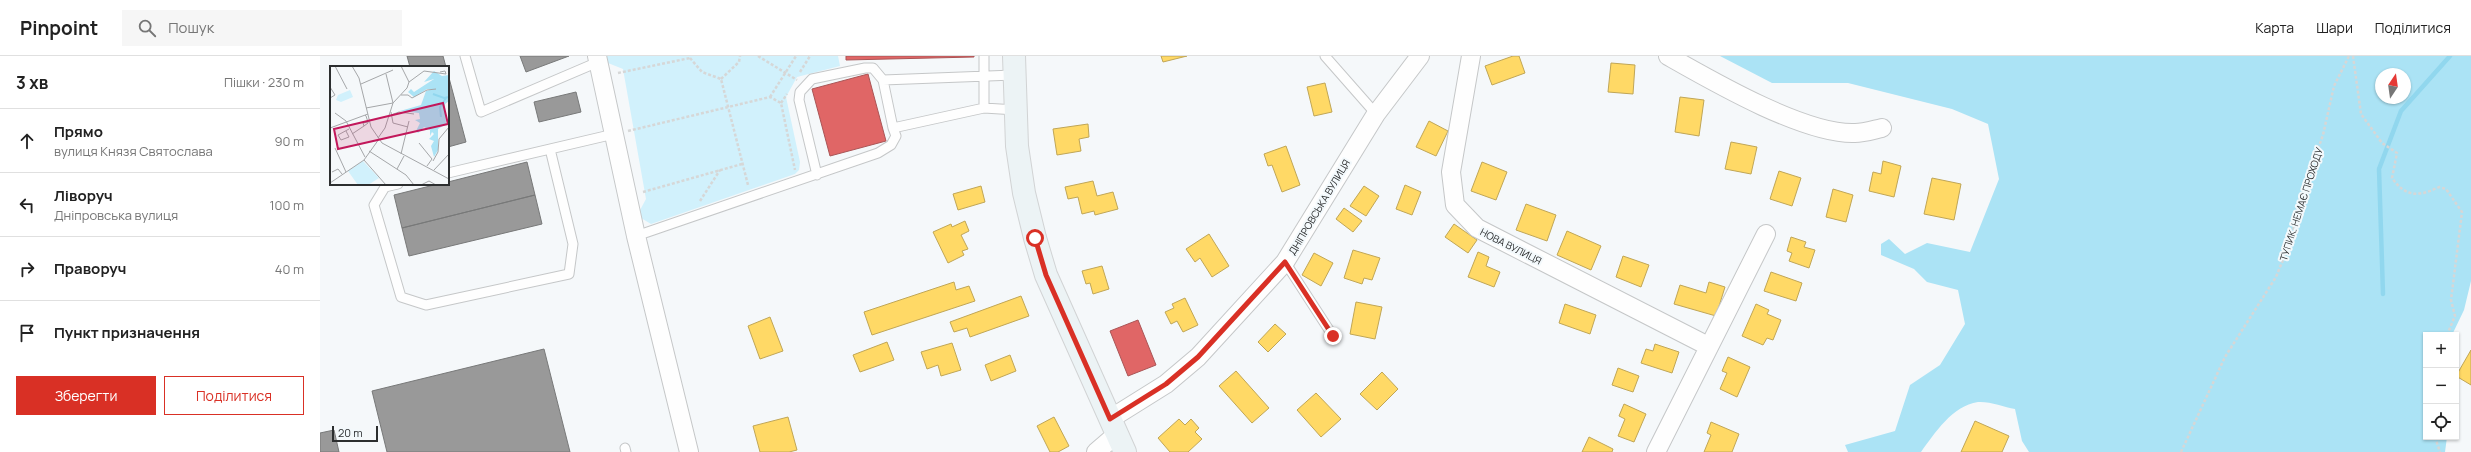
<!DOCTYPE html>
<html lang="uk">
<head>
<meta charset="utf-8">
<style>
	:root { --surface:#fff; --page:#f6f6f6; --text:#222; --muted:#767676; --line:#e0e0e0; --accent:#d93025 }
	body { margin:0; font-family:Manrope,sans-serif; background:var(--page); color:var(--text) }
	.controls { position:absolute; right:12px; bottom:12px; display:grid; overflow:hidden; border-radius:0px; box-shadow:0 1px 3px #0004 }
	.controls button { width:36px; height:36px; display:grid; place-items:center; padding:0; border:0; border-bottom:1px solid var(--line); background:var(--surface); color:var(--text); font:20px sans-serif }
	.compass { position:absolute; left:2055px; top:12px; width:36px; height:36px; border-radius:50%; background:var(--surface); box-shadow:0 1px 3px #0004; rotate:13deg }
	.scale { position:absolute; left:12px; bottom:10px; width:46px; box-sizing:border-box; padding-left:4px; border:2px solid #2c2e2f; border-top:0; font-size:11px; line-height:14px; white-space:nowrap; color:#2c2e2f; -webkit-text-stroke:3px #f3f9fc; paint-order:stroke }
	.stop { position:absolute; width:12px; height:12px; margin:-9px; border:3px solid #d93025; border-radius:50%; background:#fff }
	.stop.end { background:#d93025; border-color:#fff; box-shadow:0 1px 4px #0008 }
	.list { margin:0; padding:0; list-style:none }
	h2 { display:flex; justify-content:space-between; align-items:center; height:52px; margin:0; padding:0 16px; font-size:17px }
	h2 small { font-size:13px; font-weight:400; color:var(--muted) }
	.list li { display:grid; grid-template-columns:26px 1fr auto; gap:12px; align-items:center; box-sizing:border-box; height:64px; padding:0 16px; border-top:1px solid var(--line) }
	.list b { display:block; font-size:15px; white-space:nowrap }
	.list p { margin:0; font-size:13px; white-space:nowrap; color:var(--muted) }
	.list em { font-size:13px; font-style:normal; color:var(--muted) }
	.actions { display:flex; gap:8px; padding:12px 16px }
	.actions a { flex:1; padding:9px 0; border:1px solid var(--accent); border-radius:0px; text-align:center; font-size:14px; color:var(--accent) }
	.actions .main { background:var(--accent); color:#fff }
	.icon { flex:none; width:22px; height:22px; fill:none; stroke:currentColor; stroke-width:2; stroke-linecap:round; stroke-linejoin:round }
	.map { position:relative; flex:none; width:2151px; height:396px; overflow:hidden }
	header { display:flex; align-items:center; gap:24px; box-sizing:border-box; height:56px; padding:0 20px; background:var(--surface); border-bottom:1px solid var(--line) }
	header strong { font-size:19px }
	nav { display:flex; gap:22px; margin-inline-start:auto; font-size:14px }
	.search { width:280px; height:36px; background:var(--page); display:flex; align-items:center; gap:10px; box-sizing:border-box; padding:0 14px; border-radius:0px; color:var(--muted); font-size:15px }
	main { display:flex }
	aside { flex:1; background:var(--surface) }
	.map>svg:first-child { display:block }
</style>
</head>
<body>
<header>
<strong>Pinpoint</strong>
<div class="search"><svg class="icon" aria-label="search" viewBox="0 0 24 24"><circle cx="10" cy="10" r="6"/><path d="M15 15l6 6"/></svg>Пошук</div>
<nav><a>Карта</a><a>Шари</a><a>Поділитися</a></nav>
</header>
<main>
<aside>
<h2>3 хв<small>Пішки · 230 m</small></h2>
<ul class="list">
<li><svg class="icon" aria-label="ahead" viewBox="0 0 24 24"><path d="M12 20V5M6 11l6-6 6 6"/></svg><div><b>Прямо</b><p>вулиця Князя Святослава</p></div><em>90 m</em></li>
<li><svg class="icon" aria-label="left" viewBox="0 0 24 24"><path d="M17 20v-9H6M10 6l-5 5 5 5"/></svg><div><b>Ліворуч</b><p>Дніпровська вулиця</p></div><em>100 m</em></li>
<li><svg class="icon" aria-label="right" viewBox="0 0 24 24"><path d="M7 20v-9h11M14 6l5 5-5 5"/></svg><div><b>Праворуч</b></div><em>40 m</em></li>
<li><svg class="icon" aria-label="arrive" viewBox="0 0 24 24"><path d="M6 21V4h12l-3 4 3 4H6"/></svg><div><b>Пункт призначення</b></div></li>
</ul>
<div class="actions"><a class="main">Зберегти</a><a>Поділитися</a></div>
</aside>
<div class="map">
<svg width="2151" height="396" viewBox="0 0 2151 396">
	<rect width="100%" height="100%" fill="#f5f8fa"/>
	<!-- green -->
	<path fill="#d1f1fc" d="M286 0H518L520 10 477 21 466 41 480 106 479 114 475 118 331 168 321 162 319 156 326 143 303 13 288 7Z"/>
	<!-- forest -->
	<path fill="#abe3f5" fill-rule="evenodd" d="M1400 0H2151V225L2144 254 2132 279H2106V381H2127L2125 396H1709L1702 385 1695 353C1684 351 1669 345 1658 346 1632 350 1615 377 1601 396H1528L1525 389 1575 375 1590 329 1620 309 1645 268 1638 234 1607 226 1594 213 1561 199V188L1569 183 1585 198 1607 187 1650 196 1679 123 1668 68 1632 53 1528 27H1452ZM2061 18H2085V42H2061Z"/>
	<!-- homes -->
	<path fill="#ffd966" stroke="#c0a656" d="M841 0H867L843 6Z
		M1193 0H1199L1205 17 1172 29 1165 10Z
		M1291 7 1315 9 1313 38 1288 36Z
		M1005 27 1012 56 994 60 987 31Z
		M1360 41 1384 44 1379 80 1355 76Z
		M1109 65 1128 75 1116 100 1096 91Z
		M768 68 769 81 759 83 761 95 737 99 733 73Z
		M1411 86 1437 91 1431 118 1405 113Z
		M966 90 980 129 962 136 952 109 948 110 944 98Z
		M1563 105 1581 110 1574 141 1549 135 1553 116 1561 118Z
		M1162 106 1187 116 1176 144 1151 135Z
		M1459 115 1481 122 1472 150 1450 143Z
		M1612 122 1641 128 1634 164 1604 158Z
		M773 125 777 140 793 136 798 153 775 159 774 155 762 158 758 141 748 143 745 131Z
		M1085 129 1101 136 1092 159 1076 153Z
		M661 130 665 146 638 154 633 138Z
		M1044 130 1059 140 1046 160 1030 150Z
		M1513 133 1533 139 1526 166 1506 161Z
		M1206 148 1236 159 1227 185 1196 174Z
		M1024 152 1042 165 1033 176 1016 163Z
		M645 165 649 175 641 179 648 193 642 195 644 199 628 207 613 176 631 168 632 171Z
		M1134 168 1157 184 1148 197 1125 181Z
		M1247 175 1281 190 1271 214 1237 199Z
		M889 178 909 210 892 221 880 202 875 206 866 193Z
		M1471 181 1486 186 1484 191 1495 194 1489 212 1469 205 1472 197 1467 195Z
		M1033 194 1060 202 1052 224 1044 222 1042 228 1024 222Z
		M1158 196 1169 201 1166 210 1180 216 1174 231 1148 221Z
		M994 197 1013 207 1001 230 982 219Z
		M1303 200 1329 209 1321 231 1296 221Z
		M782 210 789 233 773 238 770 227 766 228 762 215Z
		M1451 216 1482 227 1476 245 1444 235Z
		M634 226 636 234 649 230 655 245 552 279 544 256Z
		M1389 226 1405 231 1396 260 1354 248 1360 229 1386 237Z
		M701 240 709 260 650 281 647 272 634 276 630 266Z
		M865 242 878 269 863 276 857 265 851 268 845 256 854 252 852 248Z
		M1036 246 1062 251 1055 283 1030 278Z
		M1245 248 1276 259 1270 278 1239 267Z
		M1436 248 1449 254 1447 258 1461 264 1453 284 1447 282 1443 289 1422 280Z
		M450 261 463 295 440 303 428 270Z
		M955 268 966 278 948 296 938 286Z
		M567 286 574 304 540 316 533 299Z
		M632 287 641 314 621 320 618 309 607 313 601 296Z
		M1335 288 1359 296 1352 317 1321 307 1326 293 1333 295Z
		M2151 294V329L2136 320Z
		M690 299 696 315 671 325 665 309Z
		M1408 301 1430 311 1417 341 1400 333 1407 317 1402 315Z
		M1298 312 1319 320 1313 336 1292 329Z
		M916 315 949 352 932 367 899 330Z
		M1062 316 1078 333 1057 354 1040 338Z
		M996 337 1021 363 1001 381 977 354Z
		M1304 348 1326 358 1314 386 1298 380 1305 363 1299 360Z
		M468 361 477 394 469 396H440L433 370Z
		M734 361 749 390 738 396H730L717 370Z
		M859 363 865 369 871 363 879 372 875 376 882 383 868 396H850L838 382Z
		M1655 365 1689 380 1682 396H1641Z
		M1391 366 1419 378 1412 396H1384L1391 379 1387 377Z
		M1269 381 1293 393 1292 396H1262Z"/>
	<!-- shops -->
	<path fill="#e06666" stroke="#aa5556" d="M526 0H654V1L526 4Z
		M548 18 566 85 510 100 492 33Z
		M818 264 836 309 808 320 790 275Z"/>
	<!-- industry -->
	<path fill="#999" stroke="#787979" d="M87 0H123L126 11H90Z
		M200 0H249L206 16Z
		M128 18 146 86 128 91Z
		M256 36 261 56 219 66 214 46Z
		M207 106 215 139 82 172 74 139 118 128H128V126Z
		M215 139 222 168 89 200 82 172Z
		M224 293 250 396H67L52 335Z
		M14 374 19 396H0V377Z"/>
	<g fill="none" stroke-linecap="round" stroke-linejoin="round">
		<!-- stream -->
		<path stroke="#91d7ee" stroke-width="4.5" d="M2063 238 2059 113 2081 55 2130 0"/>
		<defs>
			<path id="lane" d="M145 0 161 56 278 6
				M664 0V52L573 72 563 24 694 19
				M1005 0 1056 58
				M664 52 696 54
				M128 117 294 78
				M497 119 479 44 480 36 492 23 545 12H553L563 24
				M78 128 65 131 54 149 81 241 106 249 249 218 253 188 230 93
				M316 180 558 97 571 89 576 80 573 72
				M965 206 1013 280
				M305 392 306 396"/>
			<path id="street" d="M277 0 316 180 369 396
				M1151 0 1131 116 1135 149 1157 172 1388 290
				M1348 0C1392 25 1485 79 1535 77 1543 77 1553 74 1562 72
				M790 363 846 328 878 301 965 206 1056 58 1100 0
				M776 396 797 378
				M1336 396 1446 178"/>
			<path id="primary" d="M694 0 697 90 704 137 715 182 726 219 805 396"/>
		</defs>
		<!-- lane casing -->
		<use href="#lane" stroke="#c5c7c8" stroke-width="11"/>
		<!-- street casing -->
		<use href="#street" stroke="#c5c7c8" stroke-width="20"/>
		<!-- primary casing -->
		<use href="#primary" stroke="#d1d3d4" stroke-width="24"/>
		<!-- path -->
		<path stroke="#d6d7d7" stroke-width="2.5" stroke-dasharray="3 2" stroke-linecap="butt" d="M438 0 477 24
			M2033 0 2041 58 2062 87 2077 97 2072 122C2085 141 2099 141 2119 131L2126 133 2142 156 2131 244 2135 260 2127 279
			M370 2 382 16 401 23 428 129
			M480 16 490 0
			M298 17 370 2
			M401 23 419 6 420 0
			M450 41 476 0
			M461 47 467 38
			M308 75 450 41 461 47 475 114
			M323 136 422 108
			M380 145 400 114
			M2115 381 2120 396
			M1861 396 1905 301 1956 221 1971 184 1979 146 2003 79 2014 30 2029 0"/>
		<!-- lane -->
		<use href="#lane" stroke="#fefefe" stroke-width="9"/>
		<!-- street -->
		<use href="#street" stroke="#fefefe" stroke-width="18"/>
		<!-- primary -->
		<use href="#primary" stroke="#ecf3f5" stroke-width="22"/>
	</g>
	<g fill="none" stroke-linecap="round" stroke-linejoin="round">
		<!-- route -->
		<path stroke="#d93025" stroke-width="5" d="M715 182 726 219 790 363 846 328 878 301 965 206 1013 280"/>
	</g>
	<g text-anchor="middle" dominant-baseline="central" stroke-width="4" stroke-linejoin="round" paint-order="stroke">
		<!-- street labels -->
		<g font-size="10" fill="#2c2e2f" stroke="#f3f9fc">
			<text transform="translate(1981 148) rotate(-72)">ТУПИК. НЕМАЄ ПРОХОДУ</text>
			<text transform="translate(999 151) rotate(-59)">ДНІПРОВСЬКА ВУЛИЦЯ</text>
			<text transform="translate(1191 190) rotate(27)">НОВА ВУЛИЦЯ</text>
		</g>
	</g>
	<!-- overview -->
	<g transform="translate(10 10)">
		<rect width="119" height="119" fill="#f5f8fa"/>
		<path d="M20 24 23 31 11 36 6 34 8 29ZM33 95 49 112 38 119H28L18 105Z" fill="#d1f1fc"/>
		<path d="M104 5 112 10 119 9V35L115 38 116 58 108 63V84L104 91 101 80 104 75 99 73 104 68 102 66 100 70V64L94 61 88 67 86 65 90 57 85 54 90 53 89 47 70 45 91 39 96 25 103 23H97L84 31 78 26 81 23 84 26 104 13 94 16Z" fill="#abe3f5"/>
		<path fill="none" stroke="#91d7ee" stroke-width="2" d="M103 28 114 32 119 31M111 51 110 41 116 32"/>
		<path fill="none" stroke="#a5a7a9" stroke-width="1" d="M5 0 17 23M22 0 29 12 41 61 52 77 119 113M71 0 79 16M56 8 63 37M31 18 63 4M0 21 5 29 0 32M71 29H78L82 32 97 24 106 23M36 42 63 37M61 46 63 57 78 61M5 47 16 55 35 91M35 49 36 50 38 56V57L34 60 33 57 38 56 39 55M61 49 69 46 84 48M0 62 38 48M16 65 19 71 11 74 8 69 19 63M22 68 34 60M48 72 55 62 63 37 77 22 79 16 94 5 116 8 115 5 110 6M89 77 102 93 97 100M5 82 16 106M39 85 76 109 84 119M71 88 79 55M34 94 56 119M103 95 108 86 109 73 119 61M67 103 74 90M104 104 119 88M2 106 8 103 12 108M0 117 34 94 49 73M91 119 99 115 106 119"/>
		<path fill="#c2185b" fill-opacity="0.15" stroke="#c2185b" stroke-width="2" d="M113 37 118 58 8 83 4 63Z"/>
		<rect width="119" height="119" fill="none" stroke="#2c2e2f" stroke-width="2"/>
	</g>
</svg>
<div class="controls">
<button>+</button>
<button>−</button>
<button><svg class="icon" aria-label="locate" viewBox="0 0 24 24"><circle cx="12" cy="12" r="6"/><path d="M12 2v4M12 18v4M2 12h4M18 12h4"/></svg></button>
</div>
<svg class="compass" viewBox="-18 -18 36 36"><path d="M0-13l5 13h-10z" fill="#e53935"/><path d="M0 13l5-13h-10z" fill="#767676"/></svg>
<div class="scale">20 m</div>
<div class="stop" style="left:715px;top:182px"></div>
<div class="stop end" style="left:1013px;top:280px"></div>
</div>
</main>
</body>
</html>
